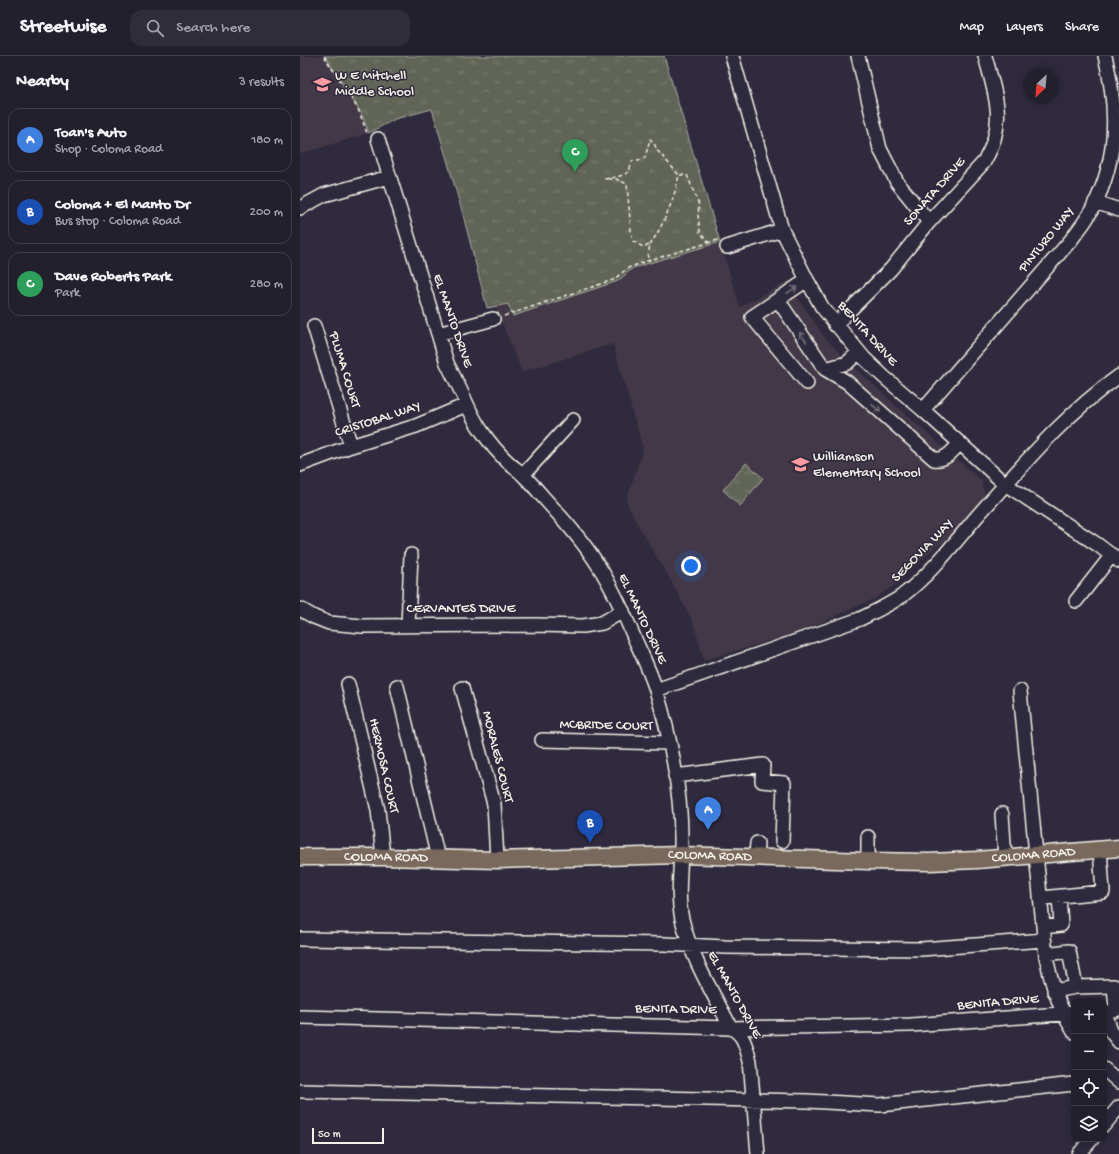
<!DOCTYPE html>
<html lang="en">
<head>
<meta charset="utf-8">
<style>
	:root { --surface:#23202e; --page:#2f2d3a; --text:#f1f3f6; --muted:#a3a3aa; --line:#403e4a; --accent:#0b8043 }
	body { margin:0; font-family:"Gochi Hand",sans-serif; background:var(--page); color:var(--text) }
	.controls { position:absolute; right:12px; bottom:12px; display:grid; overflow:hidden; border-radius:8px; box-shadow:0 2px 10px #0003 }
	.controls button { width:36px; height:36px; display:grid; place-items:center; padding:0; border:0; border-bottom:1px solid var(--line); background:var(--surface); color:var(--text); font:20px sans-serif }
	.compass { position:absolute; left:723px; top:12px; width:36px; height:36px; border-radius:50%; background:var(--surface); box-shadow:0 2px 10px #0003; rotate:206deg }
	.scale { position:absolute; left:12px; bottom:10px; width:72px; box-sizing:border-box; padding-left:4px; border:2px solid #f4f1e8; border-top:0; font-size:11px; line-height:14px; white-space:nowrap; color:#f4f1e8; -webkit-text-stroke:3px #2f2a3d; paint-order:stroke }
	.you { position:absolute; left:391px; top:510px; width:14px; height:14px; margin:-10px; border:3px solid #fff; border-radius:50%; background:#1a73e8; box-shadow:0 0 0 6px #1a73e833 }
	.badge { display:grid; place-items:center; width:26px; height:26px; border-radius:50%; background:var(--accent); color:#fff; font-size:13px; font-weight:700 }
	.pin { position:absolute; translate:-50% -33px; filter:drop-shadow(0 1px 2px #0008) }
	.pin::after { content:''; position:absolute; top:21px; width:14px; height:12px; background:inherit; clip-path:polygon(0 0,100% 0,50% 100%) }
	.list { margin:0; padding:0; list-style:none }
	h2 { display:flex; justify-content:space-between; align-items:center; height:52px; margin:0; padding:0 16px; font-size:17px }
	h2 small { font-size:13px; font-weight:400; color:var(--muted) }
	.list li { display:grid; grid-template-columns:26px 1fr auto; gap:12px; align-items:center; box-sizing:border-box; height:64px; margin:0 8px 8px; padding:0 8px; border:1px solid var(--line); border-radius:12px }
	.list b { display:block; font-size:15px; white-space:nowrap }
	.list p { margin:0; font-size:13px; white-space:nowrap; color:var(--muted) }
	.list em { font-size:13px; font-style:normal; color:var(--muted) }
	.icon { flex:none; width:22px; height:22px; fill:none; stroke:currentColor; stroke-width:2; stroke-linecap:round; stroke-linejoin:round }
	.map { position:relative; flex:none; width:819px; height:1098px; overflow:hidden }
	header { display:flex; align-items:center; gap:24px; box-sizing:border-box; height:56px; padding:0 20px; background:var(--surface); border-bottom:1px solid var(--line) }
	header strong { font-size:19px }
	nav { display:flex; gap:22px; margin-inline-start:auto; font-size:14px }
	.search { width:280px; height:36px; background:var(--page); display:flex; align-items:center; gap:10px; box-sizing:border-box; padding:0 14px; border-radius:12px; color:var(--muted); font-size:15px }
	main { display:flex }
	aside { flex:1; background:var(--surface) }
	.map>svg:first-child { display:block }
</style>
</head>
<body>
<header>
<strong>Streetwise</strong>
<div class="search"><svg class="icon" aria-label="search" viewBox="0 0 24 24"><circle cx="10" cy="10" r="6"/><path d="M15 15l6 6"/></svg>Search here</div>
<nav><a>Map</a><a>Layers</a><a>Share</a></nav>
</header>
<main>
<aside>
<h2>Nearby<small>3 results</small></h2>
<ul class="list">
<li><span class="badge" style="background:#3f7fe0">A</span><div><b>Toan's Auto</b><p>Shop · Coloma Road</p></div><em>180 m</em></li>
<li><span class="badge" style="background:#1a4fb4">B</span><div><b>Coloma + El Manto Dr</b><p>Bus stop · Coloma Road</p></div><em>200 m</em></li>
<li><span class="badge" style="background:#2e9e5b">C</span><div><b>Dave Roberts Park</b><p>Park</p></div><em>280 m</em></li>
</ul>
</aside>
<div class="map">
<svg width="819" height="1098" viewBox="0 0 819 1098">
	<defs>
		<pattern id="grass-tufts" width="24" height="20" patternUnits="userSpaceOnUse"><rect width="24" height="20" fill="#616558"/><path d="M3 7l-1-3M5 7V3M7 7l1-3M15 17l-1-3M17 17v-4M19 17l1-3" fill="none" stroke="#787c70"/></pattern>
	</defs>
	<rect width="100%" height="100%" fill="#2f2a3d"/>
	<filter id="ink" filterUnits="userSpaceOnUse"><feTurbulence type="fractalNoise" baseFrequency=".025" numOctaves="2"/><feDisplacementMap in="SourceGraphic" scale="8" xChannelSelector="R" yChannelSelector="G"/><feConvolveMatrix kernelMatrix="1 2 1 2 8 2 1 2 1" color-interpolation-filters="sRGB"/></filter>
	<g filter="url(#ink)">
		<!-- built -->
		<path fill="#423846" d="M0 0H25L61 57 69 77 0 98Z
			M420 186 440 251 490 224 498 242 525 282 554 311 612 364 682 425V429L686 441 652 482 635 491 595 529 574 543 495 578 404 604 393 566 367 518 338 469 326 445 343 393 313 288 222 316 195 250 318 225 333 212Z"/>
		<!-- grass -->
		<path fill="url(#grass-tufts)" stroke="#aaaba0" d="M25 0H364L420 186 333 212 318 225 213 260 208 248 187 252 162 155 132 53 95 63 69 77 61 57Z
			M446 407 463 422 440 450 423 434Z"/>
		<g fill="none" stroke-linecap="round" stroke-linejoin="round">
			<defs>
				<path id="minor" d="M432 0 482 174 507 224 522 251 564 302 584 321 623 354 705 428 798 489 819 505
					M558 0 580 93 597 126 629 166
					M78 83 147 307C151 315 155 323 159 331 166 345 171 360 181 374 189 386 199 398 210 408 214 412 220 415 224 420 231 427 238 435 244 442 263 463 283 485 298 509 312 531 323 555 333 579 341 597 350 615 356 634 370 679 381 734 381 781 382 809 376 836 382 863 391 902 413 937 431 972 444 978 446 991 450 1005L458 1098
					M795 146 819 154
					M0 152 24 139 89 121
					M427 191 482 174
					M507 224 452 261 507 327
					M478 244 525 313 547 326 634 403C646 405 653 394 660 387
					M535 269 591 213 629 166 684 106C707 67 696 41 685 0
					M14 270 51 390
					M138 278 193 263
					M525 313 547 307 559 296
					M623 354 771 184C776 177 782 170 787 162 818 111 819 57 805 0
					M0 409 51 390 116 370 166 349
					M223 419 273 364
					M776 545 812 499
					M0 553 14 561 29 567 62 570 235 569 283 570 302 567 323 555
					M108 569 111 499
					M48 628 78 754 83 801
					M97 630 138 802
					M162 632 194 748 197 804
					M356 634 560 563C574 556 589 549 602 540 632 517 655 486 679 458 723 409 765 358 819 320
					M720 635 746 900C751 927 759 953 774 976
					M242 684 369 687
					M375 720 463 709 462 725 484 727 482 785
					M702 758 705 802
					M456 801 457 787
					M568 805V781
					M741 842 803 836 800 793
					M743 871 761 869 759 840
					M0 883 364 888 425 891 621 893 744 884
					M746 898 769 895 776 931
					M754 935 776 931 814 930 816 954
					M805 955 811 976 819 986
					M0 961 431 972 611 969 774 957
					M804 1013 819 1026
					M0 1035 507 1045 580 1049 774 1028
					M804 1069 819 1051
					M779 1098 792 1083"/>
				<g id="major">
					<path id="s1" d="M0 801H83L197 804 381 799 568 805 629 806 677 804 819 792"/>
				</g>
			</defs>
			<!-- minor casing -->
			<use href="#minor" stroke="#f4f1e8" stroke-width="16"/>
			<!-- major casing -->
			<use href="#major" stroke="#f4f1e8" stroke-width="19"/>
			<!-- path -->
			<path stroke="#f4f1e8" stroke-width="1.5" stroke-dasharray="4 3" stroke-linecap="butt" d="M24 0 58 53 67 77
				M380 119H387L399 149 398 159 400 176 409 187
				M350 189C364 168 374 144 379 119L357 94 354 87 350 83 345 102 338 105H332L329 116 320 120 305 123H316L327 128 331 175 333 185 343 191 350 189 347 205 418 184
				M204 260 313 224 328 212 347 205"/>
			<!-- minor -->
			<use href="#minor" stroke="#2f2a3d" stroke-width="13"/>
			<!-- major -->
			<use href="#major" stroke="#78695c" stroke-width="16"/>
		</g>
		<!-- one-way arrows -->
		<defs><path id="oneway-shaft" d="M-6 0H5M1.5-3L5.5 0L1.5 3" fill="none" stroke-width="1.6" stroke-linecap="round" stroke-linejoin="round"/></defs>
		<g stroke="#747079">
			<use href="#oneway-shaft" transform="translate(492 234) rotate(-34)"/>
			<use href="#oneway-shaft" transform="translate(503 281) rotate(-125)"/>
			<use href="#oneway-shaft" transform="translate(576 352) rotate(41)"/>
		</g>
	</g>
	<!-- icons -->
	<defs>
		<symbol id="school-bare" viewBox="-9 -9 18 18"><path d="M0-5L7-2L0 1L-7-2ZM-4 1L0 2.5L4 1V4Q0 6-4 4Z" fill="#ff9aa2" stroke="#2f2a3d" stroke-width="2.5" paint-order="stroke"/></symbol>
	</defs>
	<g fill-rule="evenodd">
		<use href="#school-bare" x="10" y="16" width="25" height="25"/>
		<use href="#school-bare" x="488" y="396" width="25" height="25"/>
	</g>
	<g text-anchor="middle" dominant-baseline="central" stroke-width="3" stroke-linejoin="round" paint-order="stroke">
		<!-- poi labels -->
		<g font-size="14" fill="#f4f1e8" stroke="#2f2a3d" text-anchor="start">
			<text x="35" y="20">W E Mitchell<tspan x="35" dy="16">Middle School</tspan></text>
			<text x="513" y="401">Williamson<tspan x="513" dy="16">Elementary School</tspan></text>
		</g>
		<!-- street labels -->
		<g font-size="14" fill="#f4f1e8" stroke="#2f2a3d">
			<text transform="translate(635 136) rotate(-49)">SONATA DRIVE</text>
			<text transform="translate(747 184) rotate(-51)">PINTURO WAY</text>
			<text transform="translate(152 265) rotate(71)">EL MANTO DRIVE</text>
			<text transform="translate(567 278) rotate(48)">BENITA DRIVE</text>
			<text transform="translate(44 314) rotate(73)">PLUMA COURT</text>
			<text transform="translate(78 364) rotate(-18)">CRISTOBAL WAY</text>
			<text transform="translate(623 495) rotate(-46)">SEGOVIA WAY</text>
			<text x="161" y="553">CERVANTES DRIVE</text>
			<text transform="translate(342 563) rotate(65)">EL MANTO DRIVE</text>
			<text transform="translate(306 670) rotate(1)">MCBRIDE COURT</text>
			<text transform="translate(197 701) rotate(76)">MORALES COURT</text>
			<text transform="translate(83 710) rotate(77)">HERMOSA COURT</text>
			<text stroke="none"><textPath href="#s1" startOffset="734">COLOMA ROAD</textPath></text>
			<text stroke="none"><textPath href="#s1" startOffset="410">COLOMA ROAD</textPath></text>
			<text stroke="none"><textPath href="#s1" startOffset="86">COLOMA ROAD</textPath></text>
			<text transform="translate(434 939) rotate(61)">EL MANTO DRIVE</text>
			<text transform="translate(698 947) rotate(-5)">BENITA DRIVE</text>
			<text transform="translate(376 954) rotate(1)">BENITA DRIVE</text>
		</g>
	</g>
</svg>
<div class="controls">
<button>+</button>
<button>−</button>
<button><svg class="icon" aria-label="locate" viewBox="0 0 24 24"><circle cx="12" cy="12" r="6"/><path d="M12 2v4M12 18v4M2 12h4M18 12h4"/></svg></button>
<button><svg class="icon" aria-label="layers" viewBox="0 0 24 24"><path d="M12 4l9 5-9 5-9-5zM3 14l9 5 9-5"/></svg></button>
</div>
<svg class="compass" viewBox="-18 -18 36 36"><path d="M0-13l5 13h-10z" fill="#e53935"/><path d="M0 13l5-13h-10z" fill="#a3a3aa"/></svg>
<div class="scale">50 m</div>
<div class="you"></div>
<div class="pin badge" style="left:408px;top:774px;background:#3f7fe0">A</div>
<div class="pin badge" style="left:290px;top:787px;background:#1a4fb4">B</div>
<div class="pin badge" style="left:275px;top:116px;background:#2e9e5b">C</div>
</div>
</main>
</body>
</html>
